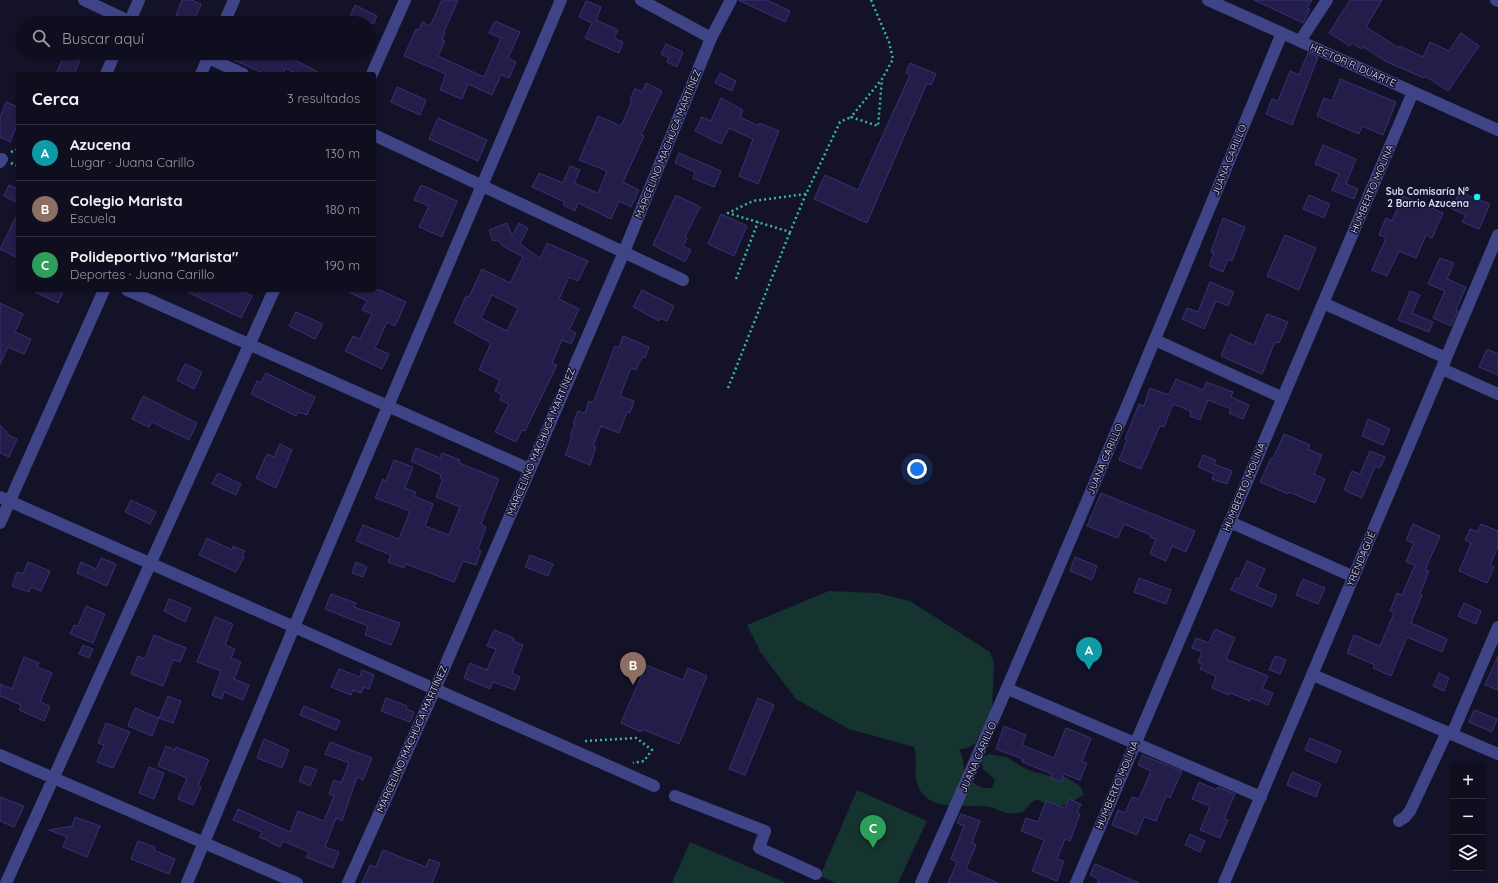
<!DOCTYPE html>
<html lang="es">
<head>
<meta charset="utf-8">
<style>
	:root { --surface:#0e0e1f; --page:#171728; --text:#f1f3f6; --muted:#9b9ca4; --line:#2e2e3d; --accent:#b45309 }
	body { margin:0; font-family:Quicksand,sans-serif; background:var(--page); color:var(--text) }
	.controls { position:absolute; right:12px; bottom:12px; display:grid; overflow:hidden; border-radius:4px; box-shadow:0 1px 3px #0004 }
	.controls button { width:36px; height:36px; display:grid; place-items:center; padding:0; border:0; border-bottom:1px solid var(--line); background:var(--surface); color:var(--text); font:20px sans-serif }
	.you { position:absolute; left:917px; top:469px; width:14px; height:14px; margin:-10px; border:3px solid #fff; border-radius:50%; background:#1a73e8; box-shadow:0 0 0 6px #1a73e833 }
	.badge { display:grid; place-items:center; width:26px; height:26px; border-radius:50%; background:var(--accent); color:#fff; font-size:13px; font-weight:700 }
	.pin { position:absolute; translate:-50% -33px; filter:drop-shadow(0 1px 2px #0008) }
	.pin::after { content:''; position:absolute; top:21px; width:14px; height:12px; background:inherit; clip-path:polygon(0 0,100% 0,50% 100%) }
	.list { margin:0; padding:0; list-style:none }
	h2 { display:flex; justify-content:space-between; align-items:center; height:52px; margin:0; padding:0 16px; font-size:17px }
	h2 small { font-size:13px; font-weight:400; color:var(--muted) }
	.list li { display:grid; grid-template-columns:26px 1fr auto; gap:12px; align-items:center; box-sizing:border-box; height:56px; padding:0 16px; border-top:1px solid var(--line) }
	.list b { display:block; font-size:15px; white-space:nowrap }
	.list p { margin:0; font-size:13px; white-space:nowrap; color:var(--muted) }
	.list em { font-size:13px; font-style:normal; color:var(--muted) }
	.icon { flex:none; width:22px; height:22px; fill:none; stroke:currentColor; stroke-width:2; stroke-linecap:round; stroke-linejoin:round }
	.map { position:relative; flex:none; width:1498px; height:883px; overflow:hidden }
	.search { position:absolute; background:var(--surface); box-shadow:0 1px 3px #0004; left:16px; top:16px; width:360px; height:44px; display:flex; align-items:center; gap:10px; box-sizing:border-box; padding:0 14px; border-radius:22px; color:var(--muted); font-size:15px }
	.panel { position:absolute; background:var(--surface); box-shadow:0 1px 3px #0004; left:16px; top:72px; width:360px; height:220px; border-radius:4px }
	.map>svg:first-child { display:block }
</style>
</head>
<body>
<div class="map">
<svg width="1498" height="883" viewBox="0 0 1498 883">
	<rect width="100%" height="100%" fill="#131229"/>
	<!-- green -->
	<path fill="#15332f" d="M829 591 877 593 910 601 990 652 994 663 992 712 975 744 965 749H959L963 759 964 774C973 782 979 790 992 788L995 780 983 769 981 757 989 754 1006 757 1028 770 1057 778 1065 777 1080 786 1084 794C1077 800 1064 807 1055 806 1037 805 1041 790 1023 812 1018 813 1010 814 1005 813 1000 811 995 808 990 807 966 803 930 814 918 786 912 772 919 761 914 747L849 729 796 699 761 653 747 625Z
		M857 790 927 821 898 883H836L820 876Z
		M690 842 787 883H672Z"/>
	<!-- building -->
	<path fill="#231e49" stroke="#383174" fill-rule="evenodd" d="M182 0H191L201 4 194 22 176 15Z
		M442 0H458L444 32 445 33 442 40 445 41 438 56 484 77 501 38 489 33 495 21 520 32 508 58 516 62 509 78 501 75 492 95 468 84 462 99 440 90 446 74 404 56 416 29 419 30 422 22 430 26Z
		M738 0H767L790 11 785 22Z
		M1254 0H1312L1307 8 1310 9 1303 23Z
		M1350 0H1382L1366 27 1399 48 1400 46 1423 57 1430 42 1449 51 1461 33 1479 46 1448 91 1425 76 1424 78 1387 62 1363 47 1361 49 1352 43 1350 46 1329 33Z
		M586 1 601 7 596 20 618 30 614 38 623 42 619 53 585 38 592 23 579 17Z
		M355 5 377 16 374 23H347Z
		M666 44 683 52 677 67 667 62 669 58 661 54Z
		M65 53H83L74 74H56Z
		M218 53H254L261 56 263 53H293L291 58 322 74H297L285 68 283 74H265Z
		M1308 53 1318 57 1292 125 1266 114 1272 99 1278 101 1290 71 1299 75Z
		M910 63 936 74 931 85 927 83 867 223 814 199 825 175 858 190 910 75 906 73Z
		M720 73 736 81 732 91 715 83Z
		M1340 79 1396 102 1383 135 1362 126 1359 134 1317 116 1324 98 1332 101Z
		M646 83 662 91 641 135 644 136 623 182 639 190 631 207 619 201 611 219 578 203 575 211 563 205 565 202 532 187 539 173 563 183 570 166 580 170 574 183 598 193 607 171 579 160 598 116 621 126 632 101 630 100 635 88 642 92Z
		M397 87 426 100 420 115 391 102Z
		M721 98 743 110 740 117 759 126V123L779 131 758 184 739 176 753 139 729 128 721 144 695 131 702 117 711 121Z
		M6 102 18 107V122L10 142 0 137V117Z
		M438 118 487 140 478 161 429 139Z
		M1323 145 1356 159 1346 184 1358 189 1354 199 1332 190 1339 174 1315 164Z
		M679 153 721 171 714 187 693 178 695 172 675 163Z
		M9 185 18 189V203L4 196Z
		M421 185 457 201 442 237 419 227 429 206 414 200Z
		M1459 192 1490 204 1479 229 1462 222 1466 215 1452 209Z
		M676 195 700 207 685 237 687 238 683 246 691 250 685 262 653 245Z
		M1309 195 1330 204 1324 218 1303 209Z
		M1403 196 1443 213 1432 238 1426 235 1416 258 1399 251 1387 276 1372 270 1386 238 1379 235 1386 218 1392 221Z
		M18 213V258L0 249Z
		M721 214 747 226 734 256 708 244Z
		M1223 218 1245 227 1232 261 1228 259 1223 272 1209 266 1214 253 1211 252Z
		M507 223 512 236 519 223 528 228 520 244 540 258 547 243 588 261 578 281 569 277 559 299 579 309 569 330 576 333 571 344 562 340 552 363 557 365 525 431 522 430 516 442 495 432 509 404 500 400 502 395 495 391 500 380 479 370 491 343 454 323 466 296 469 297 482 269 510 283 523 257 503 246 497 240 493 241 489 230ZM492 295 518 308 507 331 481 318Z
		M1285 235 1316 248 1299 290 1267 276Z
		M1440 258 1454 263 1447 279 1466 287 1456 310 1458 311 1451 326 1433 318 1445 291 1428 284Z
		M1210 282 1234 292 1228 306 1216 301 1204 329 1182 319 1187 308 1198 312Z
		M31 290H64L58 303Z
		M184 290H240L252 296 241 318Z
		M345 290H380L406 302 395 326 387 322 375 348 389 354 382 369 345 351 353 336 360 339 372 314 362 310 367 301Z
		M642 290 674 306 667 321 660 318 659 321 633 307Z
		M1410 291 1420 295 1412 313 1433 322 1429 332 1398 320Z
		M0 303 23 314 15 332 31 339 24 354 8 347 0 364Z
		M296 312 323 324 315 339 289 326Z
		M1267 314 1288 322 1279 343 1275 342 1262 374 1221 356 1230 334 1254 345Z
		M623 336 649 347 645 358 642 357 636 370 631 368 620 396 634 401 630 413 627 412 619 433 601 426 593 446 596 447 590 465 565 455 572 437 570 436 575 424H573L578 411 585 413 589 401 593 403 615 346 619 348Z
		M1487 349 1498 354V375L1479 367Z
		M185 364 202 372 194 389 177 380Z
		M266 373 315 397 307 415 298 412 296 416 251 394 257 381 261 383Z
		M1176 379 1203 390 1206 382 1233 392 1231 397 1249 405 1243 419 1229 413 1231 409 1208 400 1200 420 1190 416 1191 411 1173 404 1164 427 1160 426 1141 469 1119 460 1127 440 1125 439 1139 404 1144 406 1150 388 1169 395Z
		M143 396 197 423 189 440 152 422 149 427 132 419Z
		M1368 419 1390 429 1383 445 1362 436Z
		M0 425 10 436 17 439 9 457 0 453Z
		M1284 434 1310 445 1308 449 1322 455 1314 474 1325 479 1315 503 1289 492 1288 494 1260 482 1271 458 1273 459Z
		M280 444 292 450 276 488 256 478 267 454 274 457Z
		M416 448 440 458 442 453 460 460 459 463 499 479 481 524 486 527 478 549 481 551 476 565 463 561 454 582 406 564 404 568 388 562 391 555 356 541 363 525 399 539 410 511 375 498 383 479 386 481 394 460 413 467 405 488 416 492 414 496 433 504 425 526 449 535 460 507 436 497 443 479 440 478 441 475 411 461Z
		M1370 451 1385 457 1380 468 1375 466 1362 498 1344 490 1352 471 1360 474Z
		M1203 455 1216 460 1214 464 1232 471 1227 484 1212 479 1214 474 1198 467Z
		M218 473 241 484 236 495 212 484Z
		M1101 493 1195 531 1186 552 1172 546 1166 561 1150 554 1156 539 1150 537 1151 535 1124 524 1118 538 1087 526Z
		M131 500 156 512 150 524 125 512Z
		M1413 524 1440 536 1425 570 1429 571 1420 594 1422 595 1411 623 1447 639 1442 652 1407 637 1391 676 1373 668 1375 665 1347 653 1354 635 1380 646 1394 613 1390 611 1397 593 1402 595 1415 565 1406 562 1414 543 1406 540Z
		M1481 524 1498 531V546L1490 566 1494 567 1487 583 1459 571 1471 543 1465 540 1470 529 1478 532Z
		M207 538 232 550 233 546 245 551 242 557H244L236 572 199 555Z
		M530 555 553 564 548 576 525 567Z
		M1075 557 1097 566 1092 580 1070 571Z
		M101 558 116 564 107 586 77 573 81 562 96 569Z
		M1247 561 1265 569 1257 587 1277 595 1272 607 1231 590 1236 578 1239 579Z
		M28 562 50 571 41 591 31 587 29 592 12 586 17 572 23 574Z
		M356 562 367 567 363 577 352 573Z
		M1139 578 1171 590 1166 604 1134 592Z
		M1303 579 1325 588 1318 604 1296 595Z
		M331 594 356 603 354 607 400 623 391 645 365 635 368 626 325 609Z
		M169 599 191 608 185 622 164 611Z
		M1464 603 1481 611 1476 624 1458 616Z
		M86 606 105 614 93 643 70 634 74 625 78 626Z
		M215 617 233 624 225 645 235 649 231 658 241 662 234 679 249 685 243 700 224 692 222 699 212 695 221 671 197 662Z
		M1215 629 1235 638 1226 659 1268 676 1262 689 1273 693 1268 705 1251 698 1250 701 1230 693 1229 695 1212 688 1216 676 1200 669 1202 664 1198 662 1202 652 1192 648 1196 638 1209 643Z
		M494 630 514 638 513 641 523 645 512 673 520 677 515 690 493 682 490 689 464 678 470 663 487 670 496 649 487 646Z
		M154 635 186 648 180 662 173 660 163 686 131 674 138 656 145 659Z
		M83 645 93 649 89 658 79 654Z
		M1275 656 1286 660 1280 674 1269 670Z
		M1498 656V690L1485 685Z
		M24 657 39 663 37 667 52 673 40 702 50 706 44 721 19 710 21 705 0 696V684L12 689Z
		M646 665 683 680 688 668 707 676 679 744 642 729 641 732 621 723Z
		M339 669 360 677 362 670 374 675 369 689 364 687 361 693 353 690 351 695 331 687Z
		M1439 673 1449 678 1444 691 1433 686Z
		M168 696 181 701 173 723 159 718Z
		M386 698 407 706 406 709 414 712 410 722 381 711Z
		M758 698 774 705 745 775 729 769Z
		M304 706 340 721 336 730 300 715Z
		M135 708 159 718 152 736 128 726Z
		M1474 710 1497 719 1492 732 1469 722Z
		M106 723 130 732 113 768 97 762 104 745 98 743Z
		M1004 726 1026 735 1022 745 1054 758 1066 728 1091 738 1082 762 1087 763 1080 780 1064 774 1062 782 1051 778 1052 774 1022 762 1023 759 996 749Z
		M1310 738 1341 751 1336 763 1305 750Z
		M264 739 289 750 282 768 257 758Z
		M330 742 372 758 363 780 357 777 342 821 336 818 325 847 339 852 333 868 306 857 309 852 283 841 280 847 269 842V841L259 837 262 832 233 820 238 809 290 832 298 811 324 821 334 796 329 794 334 780 341 783 349 763 325 754Z
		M166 746 175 750 176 747 209 760 198 786 201 787 193 805 178 799 187 778 158 766Z
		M1142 755 1182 771 1170 798 1166 796 1156 821 1144 817 1137 835 1112 825 1118 810 1125 813 1132 797 1139 799 1151 771 1138 765Z
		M305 766 317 770 310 786 299 781Z
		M149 767 164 773 154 799 139 793Z
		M1292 772 1321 784 1316 797 1287 785Z
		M1199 782 1216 790 1218 787 1235 794 1224 819 1228 820 1220 838 1200 830 1210 806 1192 799Z
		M0 797 24 806 14 827 0 821Z
		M1069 799 1081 804 1077 813 1080 814 1070 841 1065 839 1057 859 1064 861 1057 881 1032 871 1044 840 1021 831 1026 818 1038 822 1046 801 1065 808Z
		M961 814 980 821 972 843 976 845 966 869 998 883H948L957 862 951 859 964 826 957 823Z
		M75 817 100 826 87 857 63 847 67 837 49 830 72 826Z
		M1190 834 1205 841 1200 852 1185 845Z
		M138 841 155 847 154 850 175 859 169 874 131 859Z
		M383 850 426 867 429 859 440 863 432 883H362L370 865 376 867Z
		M1095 864 1116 873 1139 883H1097L1099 879 1090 875Z"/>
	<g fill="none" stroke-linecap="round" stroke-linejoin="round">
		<!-- path -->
		<path stroke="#36b7a1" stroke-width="2.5" stroke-dasharray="2 3" stroke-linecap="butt" d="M871 0 889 42 893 59 882 79 851 117 878 126 882 79
			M11 152 18 149
			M11 163 18 166
			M806 194 790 232 728 213 753 201 806 194 840 122 851 117
			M736 279 758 222
			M728 388 790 232
			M585 741 636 738 652 750 644 761 633 763"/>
		<!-- minor -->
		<path stroke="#3f4486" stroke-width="12" d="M84 0 133 23
			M641 0 711 38
			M1208 0 1498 130
			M1496 0 1498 1
			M129 23 139 0
			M224 23 234 0
			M1300 41 1327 0
			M198 53 243 74
			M106 74 115 53
			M201 74 210 53
			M372 74 405 0
			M374 135 683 280
			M0 162 2 159
			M127 290 529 469
			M1323 303 1446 358
			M1155 340 1283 398
			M1442 369 1498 394
			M0 497 654 786
			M1230 522 1354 577
			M0 523 104 290
			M1313 675 1498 754
			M1008 689 1261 797
			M1452 734 1498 627
			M0 755 297 883
			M675 796 765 831 759 848 816 874
			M1399 821 1405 817 1410 811 1447 732
			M6 883 274 290
			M187 883 294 627 561 0
			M348 883 435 689 624 252 711 38 731 0
			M921 883C1047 602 1164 318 1282 33
			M1076 883 1413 92
			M1224 883 1498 235"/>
	</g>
	<!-- markers -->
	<circle fill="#0ff5f4" stroke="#131229" stroke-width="1.5" cx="1477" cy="197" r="4"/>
	<g text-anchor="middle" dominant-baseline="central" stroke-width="3" stroke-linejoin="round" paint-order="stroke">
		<!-- street labels -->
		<g font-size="10" fill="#dbdbfe" stroke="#131229">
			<text transform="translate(1353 65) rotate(24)">HECTOR R. DUARTE</text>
			<text transform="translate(668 144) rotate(-68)">MARCELINO MACHUCA MARTÍNEZ</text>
			<text transform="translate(1229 160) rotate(-68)">JUANA CARILLO</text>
			<text transform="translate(1372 189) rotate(-67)">HUMBERTO MOLINA</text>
			<text transform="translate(541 442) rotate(-67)">MARCELINO MACHUCA MARTÍNEZ</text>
			<text transform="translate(1105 459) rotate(-67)">JUANA CARILLO</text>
			<text transform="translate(1244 487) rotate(-67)">HUMBERTO MOLINA</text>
			<text transform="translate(1361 559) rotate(-67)">YRENDAGÜÉ</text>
			<text transform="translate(412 739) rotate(-66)">MARCELINO MACHUCA MARTÍNEZ</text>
			<text transform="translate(978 757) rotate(-66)">JUANA CARILLO</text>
			<text transform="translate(1117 785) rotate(-67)">HUMBERTO MOLINA</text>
		</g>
		<!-- poi labels -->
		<g font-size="10" font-weight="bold" fill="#dbdbfe" stroke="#131229" text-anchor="end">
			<text x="1469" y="191">Sub Comisaría N°<tspan x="1469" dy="12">2 Barrio Azucena</tspan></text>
		</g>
	</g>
</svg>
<div class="controls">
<button>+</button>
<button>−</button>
<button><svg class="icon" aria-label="layers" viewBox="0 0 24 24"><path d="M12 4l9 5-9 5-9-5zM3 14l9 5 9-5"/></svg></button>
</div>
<div class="you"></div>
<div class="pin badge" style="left:1089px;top:670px;background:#0f9aa8">A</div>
<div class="pin badge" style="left:633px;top:685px;background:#8d6e63">B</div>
<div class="pin badge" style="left:873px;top:848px;background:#2e9e5b">C</div>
<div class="search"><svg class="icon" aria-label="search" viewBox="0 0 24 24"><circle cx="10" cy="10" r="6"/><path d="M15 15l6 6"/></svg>Buscar aquí</div>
<section class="panel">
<h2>Cerca<small>3 resultados</small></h2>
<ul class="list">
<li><span class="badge" style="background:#0f9aa8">A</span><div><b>Azucena</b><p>Lugar · Juana Carillo</p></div><em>130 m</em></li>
<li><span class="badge" style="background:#8d6e63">B</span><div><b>Colegio Marista</b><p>Escuela</p></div><em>180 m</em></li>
<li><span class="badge" style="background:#2e9e5b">C</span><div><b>Polideportivo &quot;Marista&quot;</b><p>Deportes · Juana Carillo</p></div><em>190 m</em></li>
</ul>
</section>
</div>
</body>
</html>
